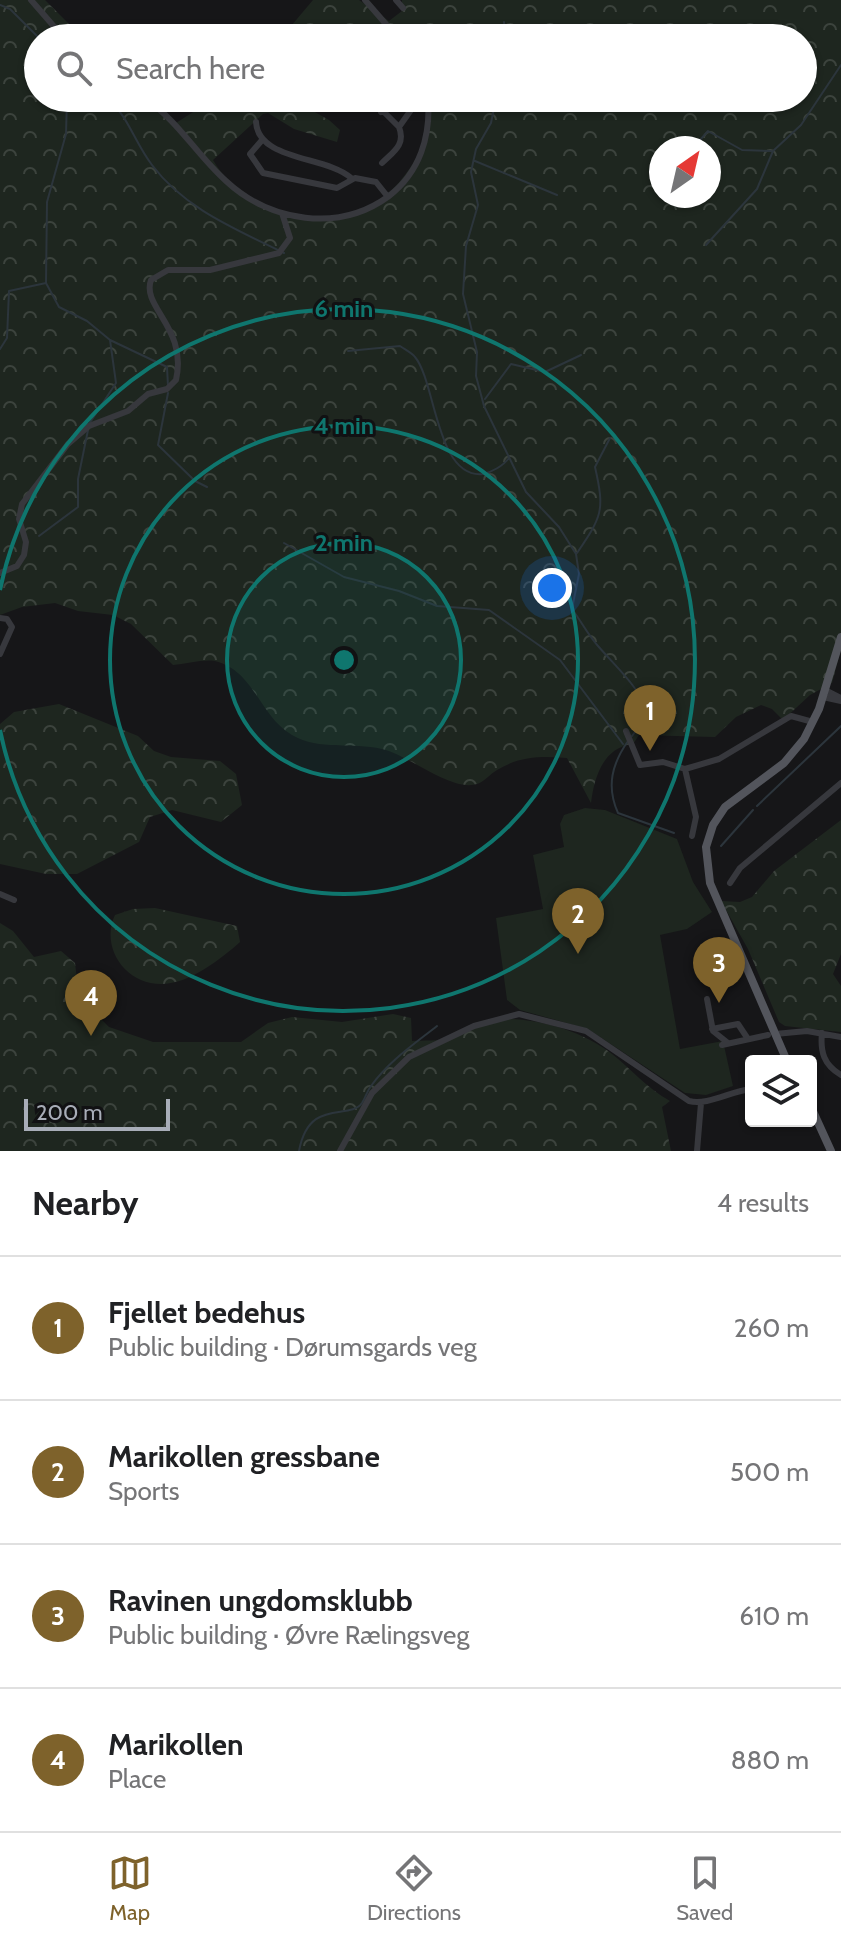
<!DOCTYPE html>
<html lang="en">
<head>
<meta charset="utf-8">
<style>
	:root { --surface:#fff; --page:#f2f2f2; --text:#202124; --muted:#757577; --line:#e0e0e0; --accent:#7e622b }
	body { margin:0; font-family:Cabin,sans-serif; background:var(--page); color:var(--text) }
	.controls { position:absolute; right:24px; bottom:24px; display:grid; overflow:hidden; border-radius:8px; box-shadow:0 2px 6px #0004 }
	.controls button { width:72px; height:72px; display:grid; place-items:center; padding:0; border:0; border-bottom:2px solid var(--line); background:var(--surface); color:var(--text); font:40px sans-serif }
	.compass { position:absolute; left:649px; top:136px; width:72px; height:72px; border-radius:50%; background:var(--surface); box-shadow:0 2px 6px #0004; rotate:34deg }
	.scale { position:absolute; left:24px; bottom:20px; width:146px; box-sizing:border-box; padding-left:8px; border:4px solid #a8adb8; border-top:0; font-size:22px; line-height:28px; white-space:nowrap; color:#a8adb8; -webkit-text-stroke:6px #111113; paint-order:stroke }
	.you { position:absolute; left:552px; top:588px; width:28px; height:28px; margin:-20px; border:6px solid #fff; border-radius:50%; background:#1a73e8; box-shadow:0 0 0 12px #1a73e833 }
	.badge { display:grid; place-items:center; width:52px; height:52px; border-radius:50%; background:var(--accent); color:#fff; font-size:26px; font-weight:700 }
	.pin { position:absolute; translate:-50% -66px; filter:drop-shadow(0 2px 4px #0008) }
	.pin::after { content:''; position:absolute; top:42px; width:28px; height:24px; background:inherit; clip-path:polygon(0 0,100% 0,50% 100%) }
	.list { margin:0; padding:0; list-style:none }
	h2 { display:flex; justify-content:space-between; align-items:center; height:104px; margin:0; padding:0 32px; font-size:34px }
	h2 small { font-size:26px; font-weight:400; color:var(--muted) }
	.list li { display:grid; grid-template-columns:52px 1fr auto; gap:24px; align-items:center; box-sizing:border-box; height:144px; padding:0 32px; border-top:2px solid var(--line) }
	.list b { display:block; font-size:30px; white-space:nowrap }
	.list p { margin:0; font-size:26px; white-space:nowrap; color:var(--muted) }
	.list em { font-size:26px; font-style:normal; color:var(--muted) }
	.icon { flex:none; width:44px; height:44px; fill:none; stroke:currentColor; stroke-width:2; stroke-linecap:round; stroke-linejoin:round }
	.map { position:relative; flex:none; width:841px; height:1151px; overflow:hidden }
	.search { position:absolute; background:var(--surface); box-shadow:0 2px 6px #0004; left:24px; right:24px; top:24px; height:88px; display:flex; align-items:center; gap:20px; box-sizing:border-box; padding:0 28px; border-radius:44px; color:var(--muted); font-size:30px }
	.sheet { height:680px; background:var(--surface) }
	nav { display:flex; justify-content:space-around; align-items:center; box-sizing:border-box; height:112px; border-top:2px solid var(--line); background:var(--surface); font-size:22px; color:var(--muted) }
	nav a { display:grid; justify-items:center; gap:4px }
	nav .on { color:var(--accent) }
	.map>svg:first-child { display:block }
</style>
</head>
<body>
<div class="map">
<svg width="841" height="1151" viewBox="0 0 841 1151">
	<defs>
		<pattern id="forest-crowns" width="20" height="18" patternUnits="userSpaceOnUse" patternTransform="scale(2)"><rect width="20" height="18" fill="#1e261f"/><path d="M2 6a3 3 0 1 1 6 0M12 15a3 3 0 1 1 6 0" fill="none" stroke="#3c433d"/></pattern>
	</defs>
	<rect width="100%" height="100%" fill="#161618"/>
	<!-- green -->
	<path fill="#1e261f" d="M585 808 605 810 677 839 693 882 712 912 687 929 660 935 680 1049 723 1041 733 1086 706 1095 685 1093 588 1029 520 1010 507 1000 496 918 543 909 533 855 564 847 560 824 564 815Z"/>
	<!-- forest -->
	<path fill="url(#forest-crowns)" fill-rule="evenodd" d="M0 0H45L70 25 76 38H38V98H142L176 123 212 100 250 106 257 98H290L329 120 340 130 337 142 294 129 268 113 263 114 213 160C236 202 300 226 347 215 378 209 406 180 419 152 427 136 427 115 429 98H803V38H281L313 0H359L389 21 402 11V0H841V649L832 683 810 695 783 720 772 709 761 705 736 717 715 737 639 735 633 744C603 747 594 778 591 803L567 758C541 756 520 756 497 770 490 774 484 782 477 784 451 792 409 755 382 749 352 742 320 751 292 735 259 716 255 671 215 661 203 659 185 664 173 665L131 624 113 615 78 611 55 603 22 607 0 615ZM661 148H709V196H661Z
		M59 704 138 736 154 751 171 757 220 761 236 774 242 805 221 822 172 810 150 817 139 842 77 874H46L0 864V724L14 712Z
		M841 820V954L833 974 841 986V1032L785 1026 779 1022 748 949 721 901 740 902 752 897 774 871Z
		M155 908 237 926 240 942C221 959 190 983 163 984 125 985 100 947 115 915L133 909Z
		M0 923 13 931 34 957 61 951 75 963 79 997 109 1027 153 1042H241L268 1023 292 1017 342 1022 393 1014 411 1018 412 1041C423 1040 440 1042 449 1037 463 1029 471 1022 488 1020 529 1015 580 1029 612 1054 632 1070 647 1088 670 1101L662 1107 671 1151H0Z"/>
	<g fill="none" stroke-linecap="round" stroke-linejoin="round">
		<!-- stream -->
		<path stroke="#2c353c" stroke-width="2" d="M0 5 10 9 39 38
			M504 22 505 38
			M67 98 66 134 47 202 46 283 59 307 87 321 110 340 167 367 168 386
			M108 98C129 118 135 143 152 165 185 209 236 229 284 253
			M496 98 491 123 476 149 471 172 478 205 466 246 463 294 477 352 476 376 484 406 526 492 559 527 576 554 579 574 572 609C581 621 588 635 598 646 618 669 637 685 649 713L632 736
			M693 148 708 131 742 150 771 151
			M475 161 557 195
			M706 245 757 189 773 151 801 125 841 65
			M0 349 7 338 9 291 46 283
			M348 351 400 346C404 349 412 353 415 357 436 382 436 479 483 474 492 472 503 466 509 458
			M168 393 158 445 195 481 207 487
			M485 399 511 364 545 372 581 355
			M89 424 116 383 110 340
			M39 536 78 507V479L88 430
			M284 543 344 577 399 591 437 606 489 610 560 660 623 744
			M577 553C602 516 605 511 595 467L610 438
			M628 741C612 764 606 786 618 813L674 833
			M757 806 841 726
			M721 846 753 810
			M299 1151C309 1097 349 1121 362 1103 366 1097 367 1091 371 1086 389 1061 413 1045 437 1026"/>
		<!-- minor -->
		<path stroke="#37383d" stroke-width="6" d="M31 0 64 38
			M365 0 398 38
			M396 0 403 8
			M145 98C180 123 196 154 226 181 270 222 339 233 389 196 420 172 431 136 428 98
			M370 98 399 127 411 110 406 98
			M381 112 397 98
			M256 122C258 161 327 156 351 178
			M263 139 250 154 263 173 337 188 355 178 376 182 388 197
			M382 163C393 152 406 145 399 127
			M0 573 17 566 24 555 26 542 19 519 22 504 68 444 89 426 128 411 148 394 167 389 176 380C188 328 141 307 151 280L168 270H210L279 253 290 238 282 213
			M0 618 7 619 12 627 0 654
			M825 690 841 698
			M823 697 841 701
			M626 731 640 765 663 762 685 769
			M685 769 719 759 791 716 813 722
			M685 769 696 817 692 836
			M730 883 740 868 841 783
			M0 894 14 900
			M707 999 713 1031 728 1043
			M712 1029 738 1024 748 1039
			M822 1033C820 1052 824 1065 841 1075
			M775 1034 807 1031 841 1037
			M722 1045 768 1035
			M340 1151 372 1093 409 1057 474 1026 519 1014 586 1031 689 1101C707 1106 731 1091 751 1089
			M697 1151 701 1103"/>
		<!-- major -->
		<path stroke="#53555c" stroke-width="8" d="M787 1061 710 883 706 847 713 825 725 807 784 763 804 739 819 709 841 637
			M811 1107 831 1151"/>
	</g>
	<!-- distance rings -->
	<circle cx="344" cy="660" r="117" fill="#0f766e" fill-opacity=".12"/>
	<g fill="none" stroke="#0f766e" stroke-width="4">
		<circle cx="344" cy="660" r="117"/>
		<circle cx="344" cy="660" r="234"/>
		<path d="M0 590A351 351 0 1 1 0 730"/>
	</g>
	<circle cx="344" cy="660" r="12" fill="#0f766e" stroke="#111113" stroke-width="4"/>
	<g font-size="24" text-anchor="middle" font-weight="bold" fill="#0f766e" stroke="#111113" stroke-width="6" stroke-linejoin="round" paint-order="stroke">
		<text x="344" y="317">6 min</text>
		<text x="344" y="434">4 min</text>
		<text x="344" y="551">2 min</text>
	</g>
</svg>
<div class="controls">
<button><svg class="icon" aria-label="layers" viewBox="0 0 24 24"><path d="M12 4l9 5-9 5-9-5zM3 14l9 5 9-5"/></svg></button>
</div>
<svg class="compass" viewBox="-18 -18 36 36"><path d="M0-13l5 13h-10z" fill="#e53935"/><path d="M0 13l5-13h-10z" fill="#757577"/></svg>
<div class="scale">200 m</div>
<div class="you"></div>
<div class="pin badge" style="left:650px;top:751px">1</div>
<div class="pin badge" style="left:578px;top:954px">2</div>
<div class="pin badge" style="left:719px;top:1003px">3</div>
<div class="pin badge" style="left:91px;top:1036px">4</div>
<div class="search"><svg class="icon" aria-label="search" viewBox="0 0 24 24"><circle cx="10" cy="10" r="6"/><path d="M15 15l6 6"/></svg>Search here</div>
</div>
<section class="sheet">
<h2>Nearby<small>4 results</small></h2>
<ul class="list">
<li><span class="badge">1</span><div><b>Fjellet bedehus</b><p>Public building · Dørumsgards veg</p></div><em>260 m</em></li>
<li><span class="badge">2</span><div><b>Marikollen gressbane</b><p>Sports</p></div><em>500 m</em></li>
<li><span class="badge">3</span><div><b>Ravinen ungdomsklubb</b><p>Public building · Øvre Rælingsveg</p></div><em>610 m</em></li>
<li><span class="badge">4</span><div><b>Marikollen</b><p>Place</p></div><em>880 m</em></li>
</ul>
</section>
<nav>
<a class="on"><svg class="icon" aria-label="map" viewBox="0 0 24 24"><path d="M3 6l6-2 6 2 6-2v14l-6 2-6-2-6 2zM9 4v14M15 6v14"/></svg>Map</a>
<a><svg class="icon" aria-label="directions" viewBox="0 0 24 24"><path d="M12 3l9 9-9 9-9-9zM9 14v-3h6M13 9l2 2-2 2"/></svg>Directions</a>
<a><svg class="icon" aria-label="saved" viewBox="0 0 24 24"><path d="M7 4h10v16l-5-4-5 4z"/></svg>Saved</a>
</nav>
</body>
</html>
